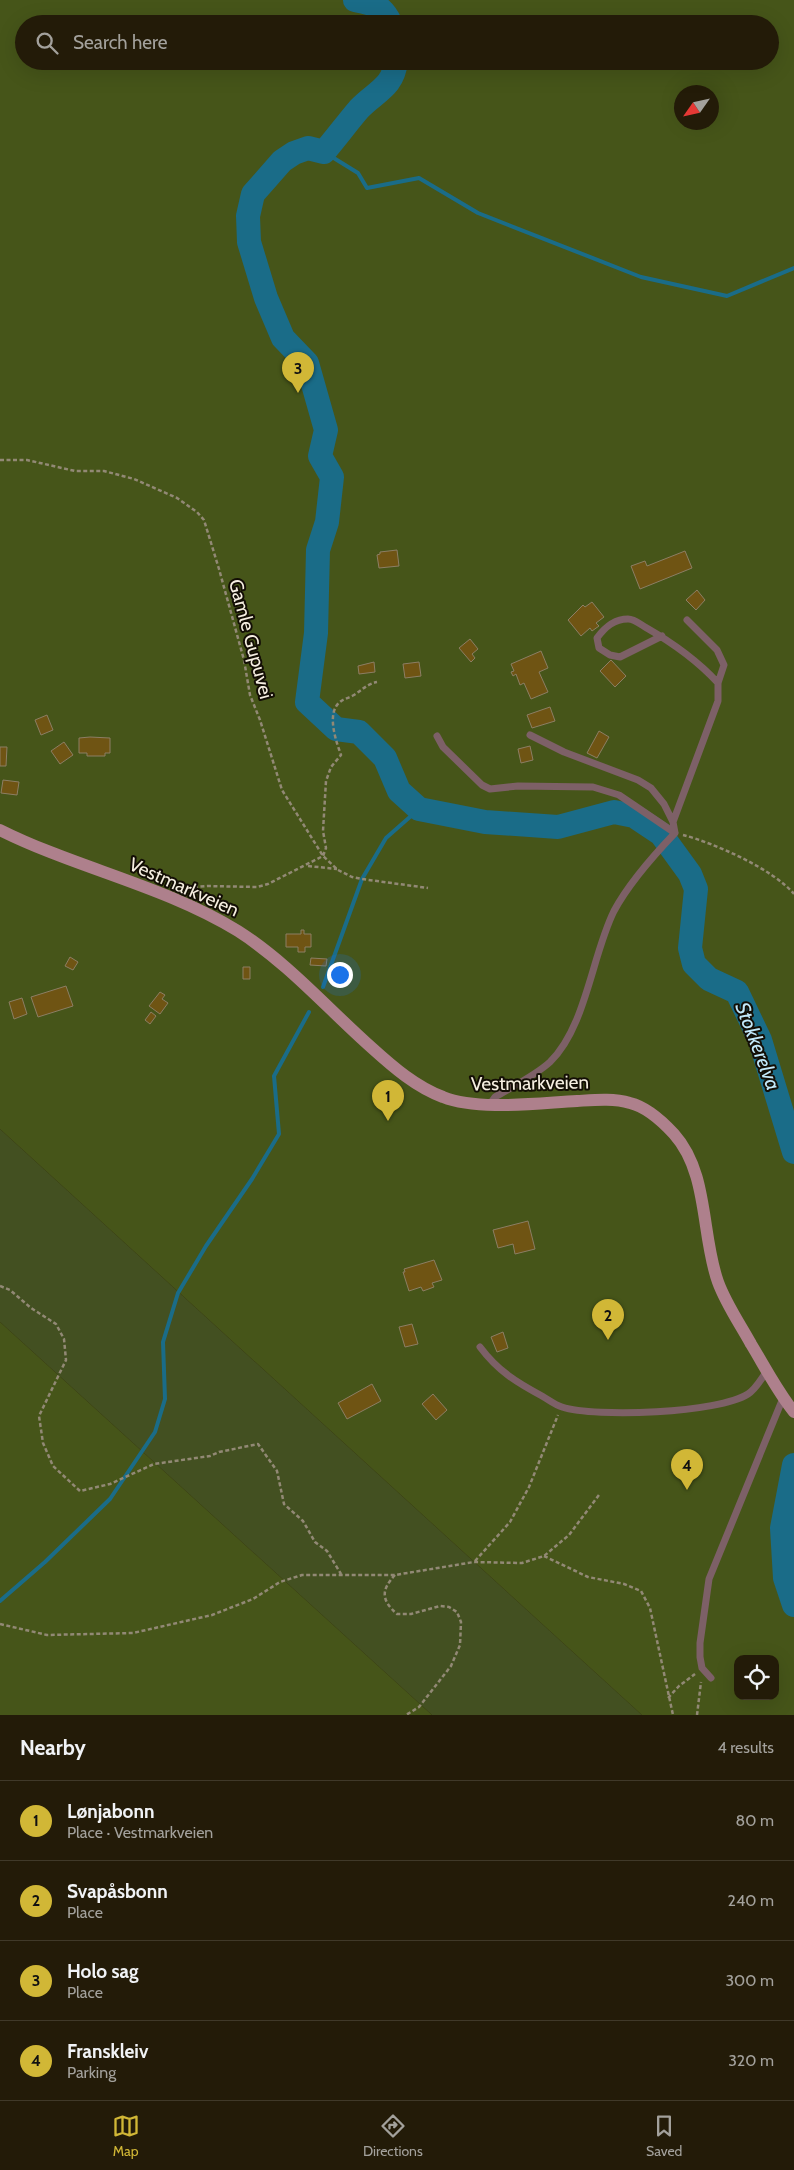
<!DOCTYPE html>
<html lang="en">
<head>
<meta charset="utf-8">
<style>
	:root { --surface:#231b08; --page:#2b2412; --text:#f1f3f6; --muted:#a3a19c; --line:#403929; --accent:#d1b736 }
	body { margin:0; font-family:Cabin,sans-serif; background:var(--page); color:var(--text) }
	.controls { position:absolute; right:15px; bottom:15px; display:grid; overflow:hidden; border-radius:10px; box-shadow:0 5px 20px #0002 }
	.controls button { width:45px; height:45px; display:grid; place-items:center; padding:0; border:0; border-bottom:1px solid var(--line); background:var(--surface); color:var(--text); font:25px sans-serif }
	.compass { position:absolute; left:674px; top:85px; width:45px; height:45px; border-radius:50%; background:var(--surface); box-shadow:0 5px 20px #0002; rotate:236deg }
	.you { position:absolute; left:339px; top:974px; width:18px; height:18px; margin:-12px; border:4px solid #fff; border-radius:50%; background:#1a73e8; box-shadow:0 0 0 8px #1a73e833 }
	.badge { display:grid; place-items:center; width:32px; height:32px; border-radius:50%; background:var(--accent); color:#111; font-size:16px; font-weight:700 }
	.pin { position:absolute; translate:-50% -41px; filter:drop-shadow(0 1px 2px #0008) }
	.pin::after { content:''; position:absolute; top:26px; width:18px; height:15px; background:inherit; clip-path:polygon(0 0,100% 0,50% 100%) }
	.list { margin:0; padding:0; list-style:none }
	h2 { display:flex; justify-content:space-between; align-items:center; height:65px; margin:0; padding:0 20px; font-size:21px }
	h2 small { font-size:16px; font-weight:400; color:var(--muted) }
	.list li { display:grid; grid-template-columns:32px 1fr auto; gap:15px; align-items:center; box-sizing:border-box; height:80px; padding:0 20px; border-top:1px solid var(--line) }
	.list b { display:block; font-size:19px; white-space:nowrap }
	.list p { margin:0; font-size:16px; white-space:nowrap; color:var(--muted) }
	.list em { font-size:16px; font-style:normal; color:var(--muted) }
	.icon { flex:none; width:28px; height:28px; fill:none; stroke:currentColor; stroke-width:2; stroke-linecap:round; stroke-linejoin:round }
	.map { position:relative; flex:none; width:794px; height:1715px; overflow:hidden }
	.search { position:absolute; background:var(--surface); box-shadow:0 5px 20px #0002; left:15px; right:15px; top:15px; height:55px; display:flex; align-items:center; gap:12px; box-sizing:border-box; padding:0 18px; border-radius:28px; color:var(--muted); font-size:19px }
	.sheet { height:385px; background:var(--surface) }
	nav { display:flex; justify-content:space-around; align-items:center; box-sizing:border-box; height:70px; border-top:1px solid var(--line); background:var(--surface); font-size:14px; color:var(--muted) }
	nav a { display:grid; justify-items:center; gap:2px }
	nav .on { color:var(--accent) }
	.map>svg:first-child { display:block }
</style>
</head>
<body>
<div class="map">
<svg width="794" height="1715" viewBox="0 0 794 1715">
	<rect width="100%" height="100%" fill="#2f240b"/>
	<!-- green -->
	<path fill="#435021" d="M0 1129 642 1715H432L0 1322Z"/>
	<!-- forest -->
	<path fill="#465519" fill-rule="evenodd" d="M0 0H794V1715H642L0 1129ZM24 24H770V61H24ZM682 92H712V122H682ZM738 1659H775V1696H738Z
		M0 1322 432 1715H0Z"/>
	<g fill="none" stroke-linecap="round" stroke-linejoin="round">
		<!-- stream -->
		<path stroke="#1a6c88" stroke-width="4" d="M324 152 358 173 367 188 419 178 478 213 641 277 727 296 794 268
			M323 987 362 879 386 838 419 809
			M0 1601 45 1562 110 1499 155 1432 165 1399 163 1342 178 1293 206 1246 252 1179 279 1134 274 1076 309 1012"/>
		<!-- river -->
		<path stroke="#1a6c88" stroke-width="24" d="M355 0C374 4 382 5 391 24
			M396 61C393 88 376 91 359 109 347 123 336 138 324 152L308 148 294 153 282 161 253 194 248 216 249 242 266 298 283 338 307 363 326 430 320 456 332 477 327 522 318 550 316 633 307 702 336 729 359 732 385 758 399 791 419 809 485 822 558 827 614 812 634 816 661 834 690 874 696 889 690 948 694 964 709 979 737 992 760 1040 794 1152
			M794 1465 782 1528 785 1578 794 1605"/>
	</g>
	<!-- building -->
	<path fill="#6f5413" stroke="#8c7e64" d="M397 550 399 566 379 568 377 555 380 554V552Z
		M685 551 692 568 640 589 631 566 645 561 647 566Z
		M697 590 705 600 696 610 686 600Z
		M592 602 604 617 596 623 599 626 592 631 590 628 581 636 568 620 583 605 585 607Z
		M470 639 478 649 472 654 475 658 471 662 459 648Z
		M541 651 548 668 539 672 548 692 531 699 524 683 520 685 516 674 513 676 511 672 514 671 511 664Z
		M611 660 626 676 615 687 600 671Z
		M374 662 375 672 359 674 358 666Z
		M419 662 421 676 405 678 403 664Z
		M550 707 555 721 532 728 527 715Z
		M47 715 53 730 41 735 35 720Z
		M599 731 609 737 597 758 587 753Z
		M90 737 110 738V753H105V756H87V753H79V738Z
		M64 742 73 755 60 764 51 751Z
		M530 746 533 760 521 763 518 749Z
		M0 747H7L6 766H0Z
		M3 780 19 782 17 795 1 793Z
		M301 930H304V934H311V947H305V952H298V947H286V934H301Z
		M70 957 78 962 73 970 65 966Z
		M311 958 327 959 326 966 310 965Z
		M243 967H250V979H243Z
		M66 986 73 1006 38 1017 31 997Z
		M160 992 165 995 162 999 168 1003 160 1014 149 1006Z
		M22 998 27 1014 14 1019 9 1002Z
		M151 1012 156 1016 150 1024 145 1020Z
		M528 1221 535 1249 515 1254 513 1244 498 1248 493 1230Z
		M434 1260 442 1280 432 1283 434 1287 423 1291 421 1287 409 1291 403 1272H405L404 1269Z
		M412 1324 418 1344 405 1347 399 1327Z
		M503 1332 508 1348 497 1352 491 1337Z
		M372 1384 381 1401 347 1419 338 1403Z
		M433 1394 447 1410 436 1420 422 1404Z"/>
	<g fill="none" stroke-linecap="round" stroke-linejoin="round">
		<!-- path -->
		<path stroke="#928975" stroke-width="2.5" stroke-dasharray="4 2.5" stroke-linecap="butt" d="M0 460H27L75 471H104L134 479 177 498 197 512 204 520 219 569 244 660 250 695 260 720 282 790 323 856 338 870 352 877 362 879 428 888
			M683 835C714 843 773 869 794 894
			M308 866 337 869
			M181 888 207 886 257 887 268 884 323 856 326 848 323 831 326 781 331 767 341 755C336 741 326 713 340 702 343 699 349 698 354 695 362 690 367 684 377 682
			M0 1286 10 1290 31 1308 56 1324 64 1339 66 1360 39 1416 43 1443 53 1466 80 1491 110 1484 154 1464 210 1456 219 1452 258 1444 277 1471 284 1504 303 1521 315 1542 327 1551 341 1574
			M544 1556 588 1577 624 1584 641 1591 650 1608 673 1715
			M475 1561 510 1522 529 1487 558 1415
			M395 1575C381 1590 381 1600 397 1614H411L440 1606 449 1607 457 1612 461 1622 460 1645 451 1666 419 1707 406 1715
			M0 1624 47 1635 133 1633 212 1615 253 1599 280 1582 302 1575H395L474 1562 522 1563 544 1556 569 1535 599 1495
			M668 1698 679 1686 695 1674
			M697 1715 701 1682"/>
		<!-- lane -->
		<path stroke="#7d6067" stroke-width="7" d="M662 636 620 657 610 655 599 648 597 638C605 627 614 619 628 619 634 619 640 624 645 627 673 643 697 660 718 683
			M530 735 564 752 638 780 651 788 664 804 673 822
			M437 736 443 747 482 785 490 789 518 786 593 787 619 795 675 833
			M490 1104 495 1097C512 1087 536 1075 550 1062 586 1027 592 955 614 911 629 883 653 856 675 833L673 822 718 701V683L724 665 717 650 687 620
			M480 1347C498 1371 516 1382 542 1396 549 1400 555 1405 562 1407 595 1418 719 1413 748 1394 756 1389 761 1379 767 1371
			M711 1678 702 1668 700 1657V1643L709 1579 783 1398"/>
		<!-- secondary -->
		<path stroke="#ae808c" stroke-width="12" d="M0 830C76 868 165 886 238 931 288 963 328 1009 372 1048 393 1067 416 1087 443 1097 478 1111 538 1103 577 1101 594 1100 613 1098 630 1103 647 1107 662 1121 674 1134 709 1173 701 1235 718 1282 726 1304 740 1324 751 1344 765 1367 777 1391 794 1412"/>
	</g>
	<g text-anchor="middle" dominant-baseline="central" stroke-width="4" stroke-linejoin="round" paint-order="stroke">
		<!-- street labels -->
		<g font-size="19" fill="#f6efe1" stroke="#130e05">
			<text transform="translate(251 639) rotate(75)">Gamle Gupuvei</text>
			<text transform="translate(184 887) rotate(24)">Vestmarkveien</text>
			<text transform="translate(530 1083) rotate(-1)">Vestmarkveien</text>
		</g>
		<!-- water labels -->
		<g font-size="20" font-style="italic" fill="#c2e9fa" stroke="#130e05">
			<text transform="translate(758 1046) rotate(69)">Stokkerelva</text>
		</g>
	</g>
</svg>
<div class="controls">
<button><svg class="icon" aria-label="locate" viewBox="0 0 24 24"><circle cx="12" cy="12" r="6"/><path d="M12 2v4M12 18v4M2 12h4M18 12h4"/></svg></button>
</div>
<svg class="compass" viewBox="-18 -18 36 36"><path d="M0-13l5 13h-10z" fill="#e53935"/><path d="M0 13l5-13h-10z" fill="#a3a19c"/></svg>
<div class="you"></div>
<div class="pin badge" style="left:388px;top:1121px">1</div>
<div class="pin badge" style="left:608px;top:1340px">2</div>
<div class="pin badge" style="left:298px;top:393px">3</div>
<div class="pin badge" style="left:687px;top:1490px">4</div>
<div class="search"><svg class="icon" aria-label="search" viewBox="0 0 24 24"><circle cx="10" cy="10" r="6"/><path d="M15 15l6 6"/></svg>Search here</div>
</div>
<section class="sheet">
<h2>Nearby<small>4 results</small></h2>
<ul class="list">
<li><span class="badge">1</span><div><b>Lønjabonn</b><p>Place · Vestmarkveien</p></div><em>80 m</em></li>
<li><span class="badge">2</span><div><b>Svapåsbonn</b><p>Place</p></div><em>240 m</em></li>
<li><span class="badge">3</span><div><b>Holo sag</b><p>Place</p></div><em>300 m</em></li>
<li><span class="badge">4</span><div><b>Franskleiv</b><p>Parking</p></div><em>320 m</em></li>
</ul>
</section>
<nav>
<a class="on"><svg class="icon" aria-label="map" viewBox="0 0 24 24"><path d="M3 6l6-2 6 2 6-2v14l-6 2-6-2-6 2zM9 4v14M15 6v14"/></svg>Map</a>
<a><svg class="icon" aria-label="directions" viewBox="0 0 24 24"><path d="M12 3l9 9-9 9-9-9zM9 14v-3h6M13 9l2 2-2 2"/></svg>Directions</a>
<a><svg class="icon" aria-label="saved" viewBox="0 0 24 24"><path d="M7 4h10v16l-5-4-5 4z"/></svg>Saved</a>
</nav>
</body>
</html>
